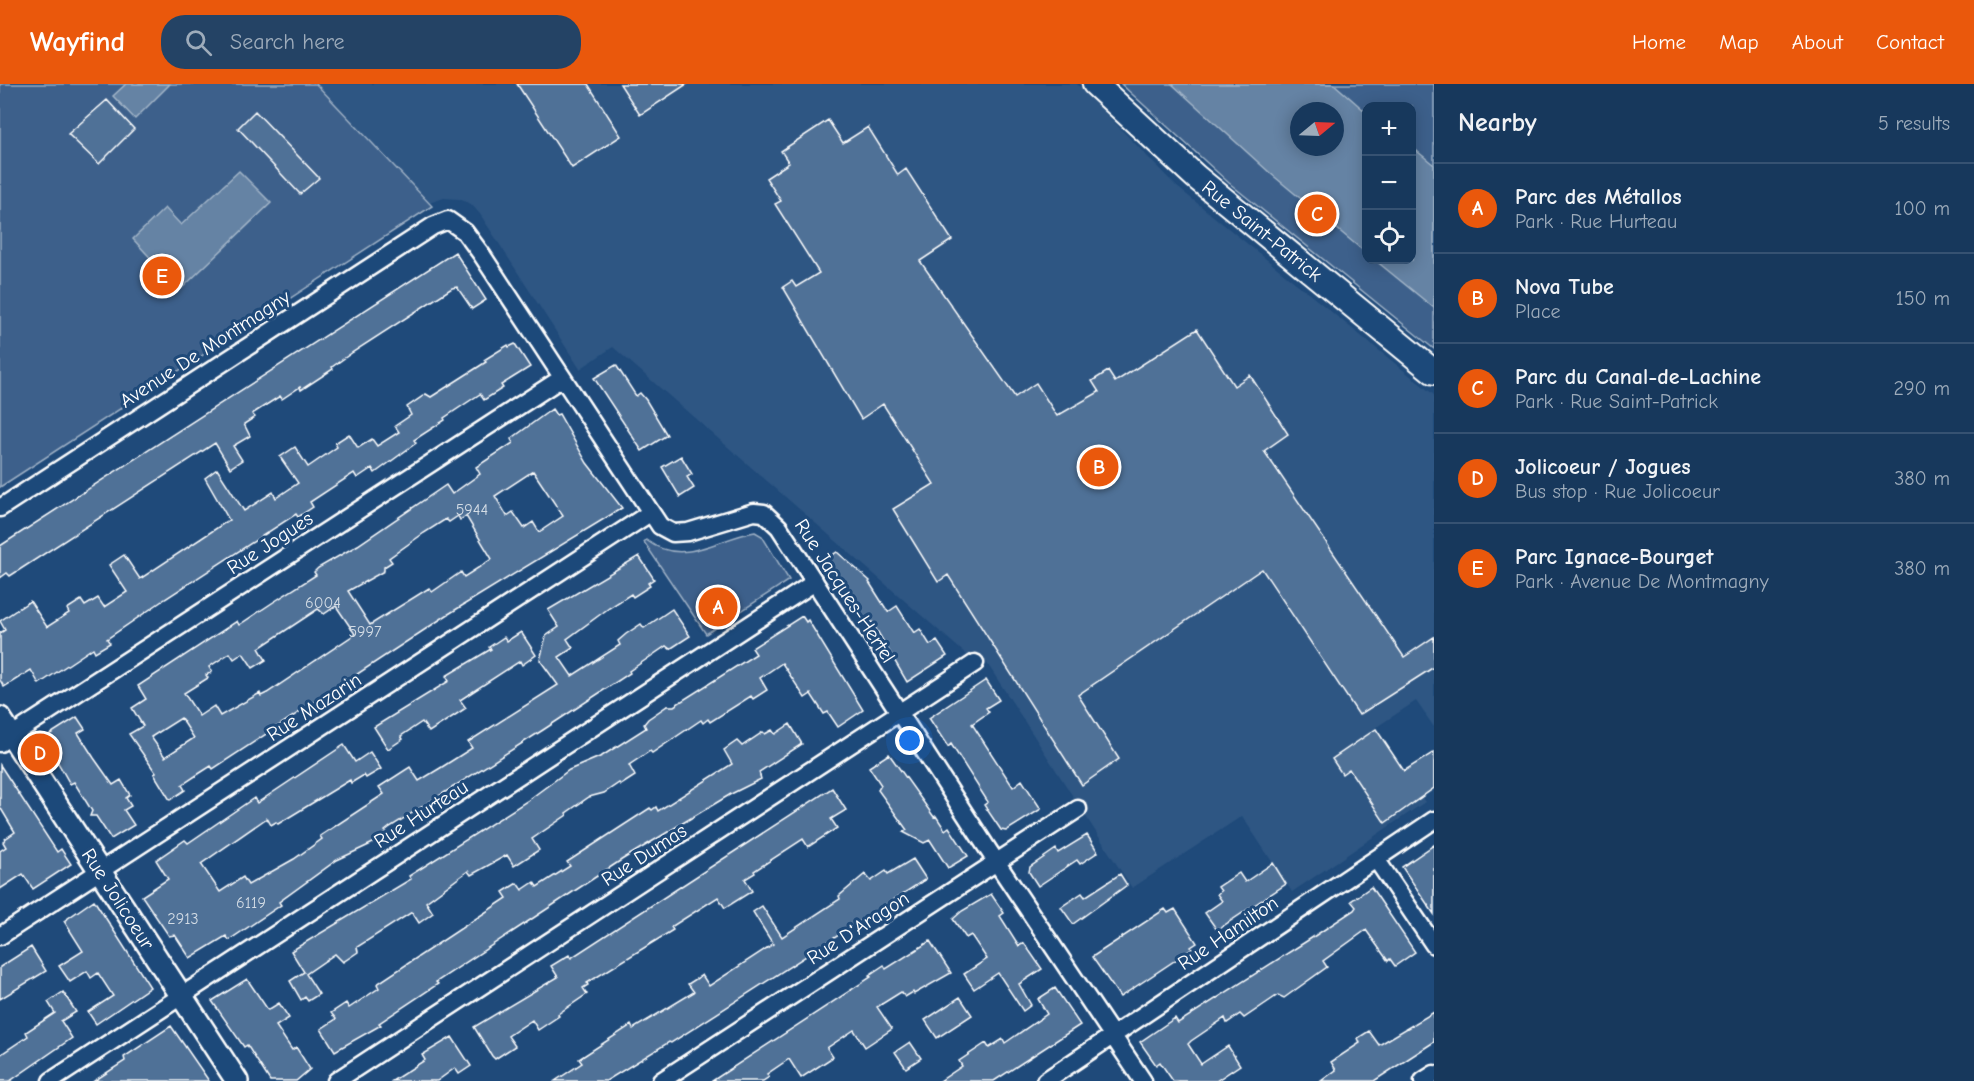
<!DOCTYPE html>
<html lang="en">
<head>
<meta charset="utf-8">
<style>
	:root { --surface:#17385c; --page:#244365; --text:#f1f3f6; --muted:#9eacbb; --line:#365272; --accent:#ea580c }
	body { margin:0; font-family:"Comic Neue",sans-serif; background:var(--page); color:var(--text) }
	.controls { position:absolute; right:18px; top:18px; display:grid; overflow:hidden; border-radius:12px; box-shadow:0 3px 15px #0003 }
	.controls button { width:54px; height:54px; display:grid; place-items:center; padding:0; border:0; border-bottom:2px solid var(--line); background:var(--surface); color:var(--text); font:30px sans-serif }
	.compass { position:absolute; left:1290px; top:18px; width:54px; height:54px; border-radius:50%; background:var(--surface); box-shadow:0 3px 15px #0003; rotate:71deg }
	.you { position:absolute; left:910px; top:657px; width:21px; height:21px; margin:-15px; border:4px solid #fff; border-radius:50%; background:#1a73e8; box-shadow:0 0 0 9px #1a73e833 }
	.badge { display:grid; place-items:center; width:39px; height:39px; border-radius:50%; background:var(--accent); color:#fff; font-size:20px; font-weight:700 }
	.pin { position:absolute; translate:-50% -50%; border:3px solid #fff; box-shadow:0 2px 6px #0006 }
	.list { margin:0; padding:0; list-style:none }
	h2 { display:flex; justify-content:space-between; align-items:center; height:78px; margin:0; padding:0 24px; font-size:26px }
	h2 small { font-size:20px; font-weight:400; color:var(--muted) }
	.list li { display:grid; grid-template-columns:39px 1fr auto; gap:18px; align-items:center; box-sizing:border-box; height:90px; padding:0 24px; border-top:2px solid var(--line) }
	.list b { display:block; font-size:22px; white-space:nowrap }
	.list p { margin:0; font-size:20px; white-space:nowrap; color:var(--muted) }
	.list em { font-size:20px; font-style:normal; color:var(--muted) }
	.icon { flex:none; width:33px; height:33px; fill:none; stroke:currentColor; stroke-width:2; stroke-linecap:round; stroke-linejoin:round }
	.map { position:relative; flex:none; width:1434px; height:997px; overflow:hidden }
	header { display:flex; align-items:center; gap:36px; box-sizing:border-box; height:84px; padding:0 30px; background:var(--accent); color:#fff }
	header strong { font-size:28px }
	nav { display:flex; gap:33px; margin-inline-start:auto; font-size:21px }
	.search { width:420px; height:54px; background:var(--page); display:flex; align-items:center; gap:15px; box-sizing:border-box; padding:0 21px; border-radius:24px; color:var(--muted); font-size:22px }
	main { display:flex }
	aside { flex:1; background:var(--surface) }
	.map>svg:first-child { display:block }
</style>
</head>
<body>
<header>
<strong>Wayfind</strong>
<div class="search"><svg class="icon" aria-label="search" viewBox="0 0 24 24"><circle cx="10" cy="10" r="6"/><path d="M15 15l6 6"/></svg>Search here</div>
<nav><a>Home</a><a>Map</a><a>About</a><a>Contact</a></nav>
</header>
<main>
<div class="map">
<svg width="1434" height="997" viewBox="0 0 1434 997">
	<rect width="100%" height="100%" fill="#1f4a7a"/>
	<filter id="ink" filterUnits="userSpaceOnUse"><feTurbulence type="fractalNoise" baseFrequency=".0167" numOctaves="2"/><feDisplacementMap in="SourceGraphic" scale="12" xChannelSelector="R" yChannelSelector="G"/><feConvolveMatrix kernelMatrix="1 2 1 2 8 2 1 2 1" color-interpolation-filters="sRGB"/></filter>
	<g filter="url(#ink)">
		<!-- built -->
		<path fill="#2e5683" d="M316 0H1077L1176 102 1434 311V643L1416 617 1375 644 1425 718 1292 808 1242 732 1132 804 983 573 975 578 613 263 580 285 480 130 471 120 459 115 444 114 429 119Z"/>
		<!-- green -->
		<path fill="#3c618b" stroke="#9eb0c5" stroke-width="1.5" fill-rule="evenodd" d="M0 0H316L432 122 0 403Z
			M1121 0H1434V265L1229 99ZM1366 22H1412V176H1366ZM1299 27H1335V63H1299Z
			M755 448 762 452 789 496 706 550 644 458 646 456C683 484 717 454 755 448Z"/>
		<!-- water -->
		<path fill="#6583a4" stroke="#a3b5c8" stroke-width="1.5" fill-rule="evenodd" d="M126 0H170L135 35 113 12Z
			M1172 0H1334L1366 28V169L1270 89ZM1299 27H1335V63H1299Z
			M1412 63 1434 81V224L1375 176H1412Z
			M239 87 271 119 180 206 133 155 165 124 181 141Z"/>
		<!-- building -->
		<path fill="#507197" stroke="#fff" stroke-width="1.5" fill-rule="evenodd" d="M517 0H588L621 52 572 84Z
			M620 0H687L640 31Z
			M107 16 134 45 99 80 68 50Z
			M255 27 319 94 300 110 238 44Z
			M828 36 843 59 868 43 898 91 906 85 952 156 920 177 1015 313 1036 299 1057 332 1099 308 1092 297 1108 287 1115 298 1197 245 1234 302 1250 291 1288 350 1264 367 1404 573 1434 553V583L1359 631 1262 485 1078 611 1119 675 1082 701 948 491 938 498 893 425 934 400 883 320 861 335 783 203 792 197 796 203 819 189 775 120 781 117 766 94 789 79 781 67Z
			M455 168 486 216 472 225 457 203 452 204 353 268 332 283 333 285 301 306 300 303 282 315 280 312 252 330 255 333 244 340 250 352 233 362 242 376 230 384 215 359 10 492 7 489 0 494V462Z
			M515 260 530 283 501 301 503 304 484 316 480 310 444 334 445 336 414 356 416 359 375 389 372 384 357 394 354 389 310 418 313 423 298 433 296 430 165 515 107 555 110 559 95 568 93 564 39 600 31 586 4 603 0 596V549L5 546 0 537 30 517 47 543 69 529 67 525 81 516 85 522 98 514 104 523 127 508 109 481 124 471 140 495 229 436 205 394 217 385 244 427 273 408 276 414 298 399 280 373 295 363 308 383 337 363 335 359 349 350 358 364 372 355 377 362 399 348 395 342 411 331 407 323 426 310 431 313 486 278 484 276 508 261 509 263Z
			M616 281 636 312 640 309 646 316 667 351 642 367 594 294Z
			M552 325 556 331 559 330 587 379 622 424 447 531 213 685 211 682 197 691 182 701 185 706 170 716 154 690 156 689 129 650 143 642 132 624 146 615 138 602 237 537 239 541 272 519 316 491 314 488 318 484 358 461 446 401 452 410 480 390 476 383 513 359 511 355ZM533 387 563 432 539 448 533 438 524 444 513 428 507 432 495 412ZM458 432 460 436 466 432 492 475 464 493 461 488 432 508 429 504 370 541 348 507 384 487V483L392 478 389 474 424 449 446 435 449 438ZM336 522 355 550 267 609 261 612 260 609 220 632 214 622 199 632 184 609 208 594 206 591 212 588 209 583 230 569 234 575 243 569 253 584 266 576 259 564 318 525 324 530ZM181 634 194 654 165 673 151 653Z
			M681 372 692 390 687 393 694 404 680 413 662 383Z
			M837 468 870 497 869 498 888 528 897 522 914 549 920 545 930 561 937 557 947 572 907 598 872 538 867 541 825 476Z
			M639 472 654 495 648 499 650 502 633 513 631 510 609 524 567 555 573 564 559 573 572 592 620 561 618 557 626 550 641 540 644 544 672 525 690 552 670 565 666 562 644 577 629 587 630 589 543 646 390 743 385 747 387 749 371 760 337 776 279 818 281 821 229 856 226 852 190 874 175 851 169 852 142 812 168 795 156 776 185 756 188 759 254 714 257 719 344 661 355 678 370 668 381 685 366 694 364 691 351 699 350 696 278 740 276 738 271 741 267 734 201 780 220 808 243 793 248 801 294 775 322 755 320 752 384 710 379 703 410 683 419 697 442 683 472 664 468 658 558 601 540 576 546 552 559 543 548 526Z
			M802 532 806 538 808 536 863 626 838 643 828 628 824 630 811 610 805 614 782 579 760 594 767 606 753 615 751 612 710 638 708 635 703 639 701 636 652 669 650 667 629 681 635 692 621 701 619 699 604 709 589 713 566 729 567 731 532 755 539 766 514 782 507 771 471 791 468 787 426 818 433 829 419 839 412 828 357 863 358 868 343 878 335 870 306 890 319 910 308 917 305 913 301 916 290 897 304 888 291 867 411 795 409 792 527 717 569 686 602 672 646 644 644 640 648 635 667 622H674L756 570 752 564Z
			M521 548 536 571 522 581 520 577 460 616 466 624 429 648 422 638 401 652 403 655 388 665 374 643 449 597 446 592 491 565 489 563 504 553 507 557Z
			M986 596 999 616 986 624 989 628 972 640 1013 703 1022 696 1041 725 1006 747 1001 746 984 721 988 718 951 660 948 663 929 634Z
			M77 633 85 645 78 649 94 674 113 701 121 696 130 711 126 714 131 722 124 726 134 741 111 755 96 732H90L92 727 74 698 70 700 44 654Z
			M790 640 802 660 759 688 761 695 731 710 623 775 436 898 438 900 379 939 381 941 335 967 321 945 336 935 331 929 346 919 349 924 379 904 377 900 507 814 503 808 517 799 522 806 534 798 537 803 570 782 567 778 650 724 652 726 656 723 658 727 732 680 724 666 737 657 742 662 763 648 765 650 772 646 775 650Z
			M1376 645 1404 687 1434 668V704L1385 739 1349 685 1342 690 1332 675Z
			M889 670 934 733 936 732 945 746 949 743 968 772 948 784 930 756 924 759 903 748 907 746 878 706 881 701 869 683Z
			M0 681 57 768 61 765 71 780 33 805 23 790 0 805V767L6 763 3 758 5 755 15 748 0 723Z
			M832 704 846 726 831 735 837 744 808 763 803 755 754 787 755 789 745 795 752 807 725 824 718 813 671 843 673 846 587 899 588 901 583 904 587 910 558 930 559 932 538 946 532 936 508 952 515 962 495 975 492 972 474 943 558 893 551 882 569 871 571 874Z
			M1087 751 1098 768 1080 780 1077 776 1038 802 1029 788 1030 783 1056 765 1058 769Z
			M1434 761V830L1402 783Z
			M913 775 926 795 671 959 669 958 606 997H555L582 979 579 975 631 941 633 945 694 908 688 900 702 891 709 902 773 860 753 828 762 822 782 853 840 815 839 812 865 790 871 797 886 787 888 790Z
			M1273 779 1286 800 1217 846 1205 829 1222 817 1217 810 1221 807 1218 803 1239 789 1245 798Z
			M1120 790 1127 801 1073 840 1061 823 1082 809 1085 813Z
			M1371 803 1415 868 1395 882 1390 875 1388 877 1366 846 1323 877 1327 883 1284 914 1278 911 1244 934 1240 930 1227 939 1225 934 1191 957 1188 960 1201 980 1228 962 1240 981 1216 997H1173L1160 978 1156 981 1140 958 1175 934 1178 939 1310 855 1354 826 1356 823 1351 817Z
			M991 810 1004 829 1000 832 1019 862 1024 859 1042 885 1019 900 1031 921 1023 927 998 889 974 905 964 890 987 875 971 851 966 854 953 835 962 827Z
			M94 816 150 903 96 940 88 928 113 912 98 889 91 894 87 887 70 898 59 882 83 867 64 837Z
			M1165 825 1168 829 1175 825 1197 859 1191 863 1192 865 1120 913 1092 873Z
			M930 857 951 889 914 910 913 908 905 913 901 908 877 923 892 945 865 963 854 946 827 964 833 973 801 994 789 975 767 990 769 993 763 997H712L871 893 869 891 884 881 886 885Z
			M31 863 46 887 0 915V883Z
			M247 895 268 926 279 919 289 934 276 942 292 966 296 963 310 985 296 997H270L247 961 244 963 212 917Z
			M1055 904 1080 941 994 997H940L962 982 959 977 986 959 989 964 1003 955 1005 959 1047 930 1038 915Z
			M63 908 76 928 61 937 72 954 10 997H0V971L28 952 26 948 55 929 48 918Z
			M960 913 972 931 937 954 925 936Z
			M1434 928V958L1374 997H1321L1336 986 1331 978 1360 959 1358 954 1369 947 1379 961Z
			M171 942 209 997H94L125 977 124 973Z
			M452 953 471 982 459 990 455 984 437 997H392L425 976 422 971Z
			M910 958 921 974 906 984 895 968Z"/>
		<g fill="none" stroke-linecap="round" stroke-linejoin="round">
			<defs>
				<path id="minor" d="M0 424 433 142 448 136 465 148 482 171 660 442 673 449 688 448 754 428 764 429 779 443 989 767 1143 997
					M0 659 562 294
					M1376 775 1434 861
					M0 852 650 429
					M51 997 815 498
					M336 997 975 579
					M661 997 1078 725
					M1045 997 1434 736
					M1423 997 1434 990"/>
				<path id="tertiary" d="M0 634 237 997"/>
				<path id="secondary" d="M1095 0 1196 93 1434 288"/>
			</defs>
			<!-- minor casing -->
			<use href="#minor" stroke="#fff" stroke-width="21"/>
			<!-- tertiary casing -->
			<use href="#tertiary" stroke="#fff" stroke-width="26"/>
			<!-- secondary casing -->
			<use href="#secondary" stroke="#fff" stroke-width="28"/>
			<!-- minor -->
			<use href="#minor" stroke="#1f4a7a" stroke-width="16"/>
			<!-- tertiary -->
			<use href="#tertiary" stroke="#1f4a7a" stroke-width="21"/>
			<!-- secondary -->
			<use href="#secondary" stroke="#1f4a7a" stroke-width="24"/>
		</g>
	</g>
	<g text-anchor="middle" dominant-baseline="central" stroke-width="6" stroke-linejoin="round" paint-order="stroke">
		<!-- number labels -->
		<g font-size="16" fill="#d3dce5">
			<text x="472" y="426">5944</text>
			<text x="323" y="519">6004</text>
			<text x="365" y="548">5997</text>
			<text x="251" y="819">6119</text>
			<text x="183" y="835">2913</text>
		</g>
		<!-- street labels -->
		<g font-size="20" fill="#fff" stroke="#1f4a7a">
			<text transform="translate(1262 147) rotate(39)">Rue Saint-Patrick</text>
			<text transform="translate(205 265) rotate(-33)">Avenue De Montmagny</text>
			<text transform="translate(270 459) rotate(-33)">Rue Jogues</text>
			<text transform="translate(845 507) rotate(57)">Rue Jacques-Hertel</text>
			<text transform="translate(314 623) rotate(-33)">Rue Mazarin</text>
			<text transform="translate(421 730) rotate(-33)">Rue Hurteau</text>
			<text transform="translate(644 771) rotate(-33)">Rue Dumas</text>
			<text transform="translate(118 815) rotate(57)">Rue Jolicoeur</text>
			<text transform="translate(858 844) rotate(-33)">Rue D'Aragon</text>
			<text transform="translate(1228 849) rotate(-34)">Rue Hamilton</text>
		</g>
	</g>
</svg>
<div class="controls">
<button>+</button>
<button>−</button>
<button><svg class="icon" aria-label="locate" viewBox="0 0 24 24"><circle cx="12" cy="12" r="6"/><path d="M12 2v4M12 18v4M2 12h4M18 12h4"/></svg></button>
</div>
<svg class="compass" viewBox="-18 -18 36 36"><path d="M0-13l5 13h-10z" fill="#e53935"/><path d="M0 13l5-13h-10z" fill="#9eacbb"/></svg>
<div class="you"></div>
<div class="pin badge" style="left:718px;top:523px">A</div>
<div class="pin badge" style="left:1099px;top:383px">B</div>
<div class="pin badge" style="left:1317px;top:130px">C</div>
<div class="pin badge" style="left:40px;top:669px">D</div>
<div class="pin badge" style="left:162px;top:192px">E</div>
</div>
<aside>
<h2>Nearby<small>5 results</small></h2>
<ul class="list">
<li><span class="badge">A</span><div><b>Parc des Métallos</b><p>Park · Rue Hurteau</p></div><em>100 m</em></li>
<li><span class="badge">B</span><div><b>Nova Tube</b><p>Place</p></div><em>150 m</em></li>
<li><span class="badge">C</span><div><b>Parc du Canal-de-Lachine</b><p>Park · Rue Saint-Patrick</p></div><em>290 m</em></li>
<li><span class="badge">D</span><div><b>Jolicoeur / Jogues</b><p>Bus stop · Rue Jolicoeur</p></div><em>380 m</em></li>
<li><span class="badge">E</span><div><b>Parc Ignace-Bourget</b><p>Park · Avenue De Montmagny</p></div><em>380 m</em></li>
</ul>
</aside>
</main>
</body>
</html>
